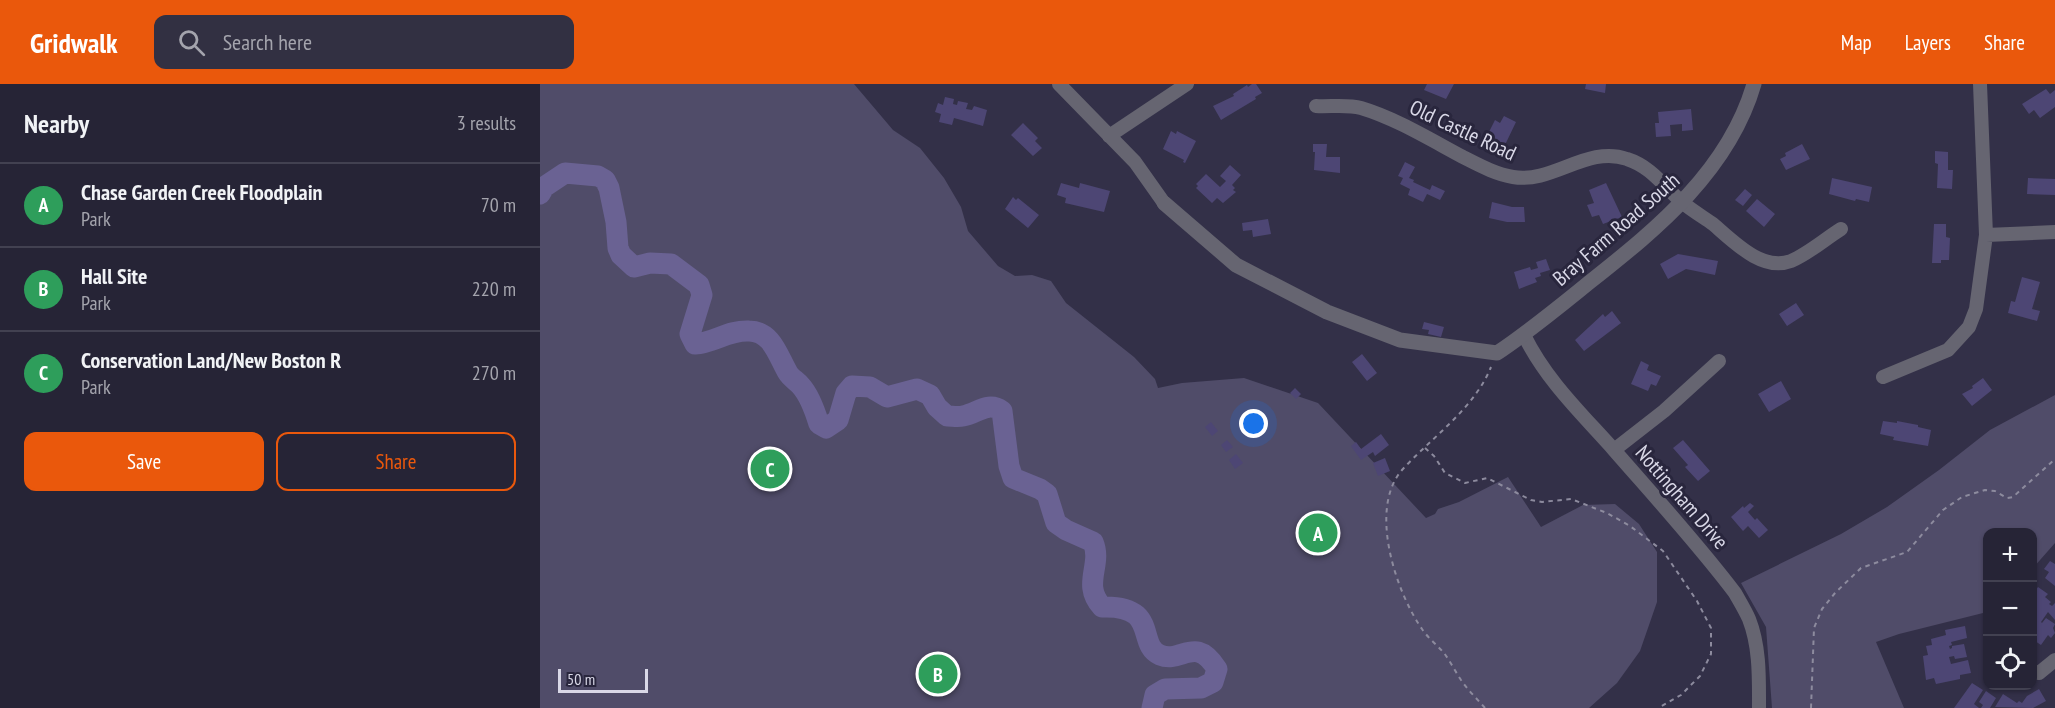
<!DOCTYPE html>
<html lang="en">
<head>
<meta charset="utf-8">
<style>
	:root { --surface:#262436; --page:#323042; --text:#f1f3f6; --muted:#a4a4ad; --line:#424151; --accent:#ea580c }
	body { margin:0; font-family:"PT Sans Narrow",sans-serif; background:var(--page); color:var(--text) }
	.controls { position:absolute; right:18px; bottom:18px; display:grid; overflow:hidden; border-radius:12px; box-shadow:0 2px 4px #0004 }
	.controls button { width:54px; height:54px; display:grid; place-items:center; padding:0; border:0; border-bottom:2px solid var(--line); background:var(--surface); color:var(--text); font:30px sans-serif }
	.scale { position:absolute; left:18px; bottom:15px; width:90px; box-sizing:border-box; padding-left:6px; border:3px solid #d9d8e7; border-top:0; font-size:16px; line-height:21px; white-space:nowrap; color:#d9d8e7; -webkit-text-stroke:4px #29263d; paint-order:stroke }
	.you { position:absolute; left:714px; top:340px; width:21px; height:21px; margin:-15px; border:4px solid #fff; border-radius:50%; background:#1a73e8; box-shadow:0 0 0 9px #1a73e833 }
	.badge { display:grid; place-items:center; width:39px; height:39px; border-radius:50%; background:var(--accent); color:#fff; font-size:20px; font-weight:700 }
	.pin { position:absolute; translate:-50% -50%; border:3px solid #fff; box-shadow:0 2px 6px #0006 }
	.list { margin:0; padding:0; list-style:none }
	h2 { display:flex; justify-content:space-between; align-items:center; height:78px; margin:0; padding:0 24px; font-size:26px }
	h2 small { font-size:20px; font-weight:400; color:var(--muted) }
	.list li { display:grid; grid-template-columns:39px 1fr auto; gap:18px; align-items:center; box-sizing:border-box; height:84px; padding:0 24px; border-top:2px solid var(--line) }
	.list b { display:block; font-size:22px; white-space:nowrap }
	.list p { margin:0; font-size:20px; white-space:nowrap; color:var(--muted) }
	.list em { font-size:20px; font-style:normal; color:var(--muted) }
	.actions { display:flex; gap:12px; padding:18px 24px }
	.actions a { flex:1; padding:14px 0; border:2px solid var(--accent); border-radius:12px; text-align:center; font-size:21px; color:var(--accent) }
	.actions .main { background:var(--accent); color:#fff }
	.icon { flex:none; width:33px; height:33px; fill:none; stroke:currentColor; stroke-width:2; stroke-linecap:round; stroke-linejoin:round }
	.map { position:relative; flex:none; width:1515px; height:624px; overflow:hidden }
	header { display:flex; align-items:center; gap:36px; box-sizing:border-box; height:84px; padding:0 30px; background:var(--accent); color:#fff }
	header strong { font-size:28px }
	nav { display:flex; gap:33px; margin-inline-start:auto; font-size:21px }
	.search { width:420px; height:54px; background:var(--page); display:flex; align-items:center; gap:15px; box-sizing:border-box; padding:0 21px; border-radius:12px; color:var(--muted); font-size:22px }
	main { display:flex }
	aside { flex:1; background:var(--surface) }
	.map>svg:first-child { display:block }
</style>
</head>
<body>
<header>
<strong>Gridwalk</strong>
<div class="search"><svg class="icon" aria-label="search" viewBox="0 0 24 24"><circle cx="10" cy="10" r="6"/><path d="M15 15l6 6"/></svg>Search here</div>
<nav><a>Map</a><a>Layers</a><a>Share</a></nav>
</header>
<main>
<aside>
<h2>Nearby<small>3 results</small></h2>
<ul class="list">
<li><span class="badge" style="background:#2e9e5b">A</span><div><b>Chase Garden Creek Floodplain</b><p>Park</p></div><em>70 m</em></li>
<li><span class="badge" style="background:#2e9e5b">B</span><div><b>Hall Site</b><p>Park</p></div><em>220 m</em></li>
<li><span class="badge" style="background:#2e9e5b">C</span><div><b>Conservation Land/New Boston R</b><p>Park</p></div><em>270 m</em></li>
</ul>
<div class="actions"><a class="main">Save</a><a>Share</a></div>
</aside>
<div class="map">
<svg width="1515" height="624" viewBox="0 0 1515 624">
	<rect width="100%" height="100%" fill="#333048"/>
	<!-- green -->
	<path fill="#504c69" d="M0 0H314L353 46 380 64 404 94 421 123 428 147 458 182 475 192 492 191 511 197 526 219 594 273 615 295 618 304 642 299 704 294 778 319 886 434 895 430 898 425 919 418 968 393 1001 443 1043 421 1075 420 1099 440 1117 468V518L1100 567 1077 599 1049 624H0Z
		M1515 311V459L1493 484 1492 448H1448L1447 528 1359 550 1336 558 1364 624H1232L1226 543 1201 499 1301 450 1347 423 1399 386 1450 346Z"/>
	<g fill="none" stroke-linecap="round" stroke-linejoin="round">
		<!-- river -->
		<path stroke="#6a6293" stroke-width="21" d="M0 110 4 103 25 89 58 92 65 96 69 104 76 138 78 164 81 171 94 183 110 179 131 180 159 201 162 211 150 250 155 260C174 259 188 246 209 247 232 247 238 272 248 289 251 294 257 297 261 302 270 312 275 327 279 340L286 344 298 336 306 309 312 302 330 303 347 313 377 305 390 311 397 323 407 332C412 332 418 333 423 332 438 329 448 317 462 327L469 382 473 394 500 405 507 410 516 439 526 446 553 458C563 481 541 500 562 523 620 521 596 561 620 571 642 580 655 550 677 585L673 598 661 604 625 605 615 611 612 624"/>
	</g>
	<!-- building -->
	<path fill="#4d4674" d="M712 0H716L722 9 715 13 716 15 681 36 673 22 694 12 693 10 707 1 708 3Z
		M887 0H914L906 15 884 6Z
		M1046 0H1066L1065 9 1045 5Z
		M1506 5 1510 10 1515 6V23L1500 34 1494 26 1489 30 1482 20Z
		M405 13 414 15 413 20 417 21 418 17 428 19 426 25 432 26 434 22 447 26 443 42 414 34 412 41 399 38 401 30 395 28 398 19 403 21Z
		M1151 25 1153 46 1142 47V40L1130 41 1131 52 1116 53 1115 39H1119L1118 28Z
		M964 32 976 38 964 63 946 54 955 36 960 39Z
		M483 39 498 54 495 57 502 64 493 72 471 51Z
		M631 47 636 50 637 47 656 57 645 79 643 78 644 76 623 65Z
		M773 60H787L786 73H800V89L774 86 775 68H773Z
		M1262 60 1270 75 1246 86 1240 75 1246 72 1245 69Z
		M1395 67 1408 68V86H1413L1412 105 1397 104 1398 80 1395 79Z
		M865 78 875 83 869 94 874 96 873 98 890 106 892 101 905 107 900 116 887 110 883 118 868 111 870 105 860 100 863 94 858 92Z
		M690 81 701 91 692 101 695 104 693 106 696 108 683 119 677 114 672 119 656 104 658 102 656 100 666 90 680 103 686 97 680 92Z
		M1292 94 1332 103 1329 118 1316 115 1315 117 1289 110Z
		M1488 94 1515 95V111L1487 110Z
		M521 99 539 104 540 99 570 107 564 128 525 119 526 114 517 111Z
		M1066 99 1082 133 1063 140 1059 131 1052 133 1047 121 1054 119 1049 106Z
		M1205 105 1212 111 1203 122 1195 116Z
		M473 113 476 116 478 114 499 131 488 144 465 125Z
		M1217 115 1235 130 1224 143 1206 127Z
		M952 118 972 123H984L985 138H967L949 134Z
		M728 135 731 150 713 153 712 146 703 147 702 139Z
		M1394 140H1406V153L1410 154 1409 176H1401V179H1392Z
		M1138 170 1178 177 1175 191 1146 185 1128 195 1120 180Z
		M1006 175 1010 186 1000 189 1001 192 995 194 997 198 979 205 974 188 990 183 991 186 998 184 996 178Z
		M1482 193 1500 198 1492 225 1500 227 1497 237 1468 229 1471 217 1475 218Z
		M1256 219 1264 231 1247 242 1239 230Z
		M1072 227 1081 239 1044 267 1035 256 1063 230 1065 233Z
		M884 238 904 243 901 253 888 250 889 246 882 245Z
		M822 270 837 289 827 297 812 278Z
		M1101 277 1109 281 1107 286 1121 292 1116 302 1111 300 1108 307 1091 300Z
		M1443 294 1452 306 1432 322 1422 310 1433 304 1432 302Z
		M1241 297 1251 315 1229 328 1218 310Z
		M755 304 761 310 756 315 750 309Z
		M1343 337 1357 339V337L1378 341V343L1391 346 1388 362 1353 356 1354 353 1340 350Z
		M671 338 678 347 672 352 665 343Z
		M841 350 849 361 835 372 833 368 821 376 811 362 816 358 821 365Z
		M687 356 693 363 686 368 681 361Z
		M1143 356 1170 387 1158 397 1145 383 1148 381 1133 364Z
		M696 370 703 379 695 385 689 376Z
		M845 374 850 387 838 392 833 379Z
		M1210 419 1214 422 1208 428 1215 436 1217 434 1228 446 1219 454 1208 442 1203 447 1191 433 1203 422 1204 424Z
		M1510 477 1515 480V502L1505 494 1509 488 1504 485Z
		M1498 503 1508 510 1505 513 1511 518 1509 520 1512 522 1515 519V536L1508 528 1501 538 1502 539 1506 534 1515 540 1513 544 1515 549 1511 554 1508 551 1501 561 1492 555V507L1494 508Z
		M1425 542 1427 554 1411 558 1412 561 1409 562 1410 565 1412 564V562L1424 560 1427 573 1415 575 1414 572 1409 573 1411 580 1428 576 1431 589 1420 591V595L1396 600 1394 594 1386 596 1383 572 1388 571 1386 562 1392 561 1391 555 1406 551 1405 546Z
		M1432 599 1443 606 1434 620 1439 624H1414Z
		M1499 605 1506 617 1493 624 1455 623 1463 610 1477 619 1479 617 1482 619 1487 612Z
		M1446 607 1456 614 1450 624H1441L1443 621 1439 618Z"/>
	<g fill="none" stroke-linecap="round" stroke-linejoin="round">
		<!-- path -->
		<path stroke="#8d8b9e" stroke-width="2" stroke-dasharray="4.5 4.5" stroke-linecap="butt" d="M885 364 894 372 905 389 925 399 947 394 991 416 1002 418 1031 415 1067 429 1090 442 1123 467 1157 517 1171 544V570L1160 592 1141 611 1118 624
			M945 624C937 615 928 606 921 596 915 587 910 577 904 569 897 561 888 554 882 545 856 508 828 425 862 386 892 353 934 325 951 283
			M1271 624 1274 544 1282 525 1295 509 1321 484 1367 468 1403 426 1422 413 1445 406 1455 407 1467 414 1473 413 1515 375"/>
		<!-- minor -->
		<path stroke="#666571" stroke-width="14" d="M519 0 595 78 624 119
			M776 22C789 23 807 20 821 24 855 34 891 56 923 73 939 81 955 90 973 93 1013 100 1047 61 1087 75 1112 83 1124 103 1143 119 1153 127 1163 133 1173 140 1193 157 1222 188 1251 177 1268 170 1285 155 1301 145
			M569 52 647 0
			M1446 151 1515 148
			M984 251C1006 296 1041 329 1074 366 1115 413 1158 460 1195 509 1200 518 1205 526 1209 535 1220 563 1219 594 1219 624
			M1343 293 1408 266 1429 243 1436 225 1446 151 1440 0
			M1074 366 1124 327 1179 277
			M1492 588 1499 589 1515 576"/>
		<!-- tertiary -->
		<path stroke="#666571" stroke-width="15" d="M624 119 696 181 787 228 860 256 957 269C990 247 1020 222 1051 197 1118 144 1189 86 1214 0"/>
	</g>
	<g text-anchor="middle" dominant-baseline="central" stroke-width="6" stroke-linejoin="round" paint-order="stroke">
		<!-- street labels -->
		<g font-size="21" fill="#d9d8e7" stroke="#29263d">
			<text transform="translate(923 46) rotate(25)">Old Castle Road</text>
			<text transform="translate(1076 145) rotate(-41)">Bray Farm Road South</text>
			<text transform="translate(1142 413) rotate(49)">Nottingham Drive</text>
		</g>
	</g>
</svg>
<div class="controls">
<button>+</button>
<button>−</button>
<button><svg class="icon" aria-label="locate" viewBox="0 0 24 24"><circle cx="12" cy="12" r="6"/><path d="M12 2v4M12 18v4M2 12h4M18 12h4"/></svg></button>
</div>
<div class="scale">50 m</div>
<div class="you"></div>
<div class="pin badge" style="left:778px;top:449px;background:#2e9e5b">A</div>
<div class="pin badge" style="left:398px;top:590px;background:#2e9e5b">B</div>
<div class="pin badge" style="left:230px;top:385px;background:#2e9e5b">C</div>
</div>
</main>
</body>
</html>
